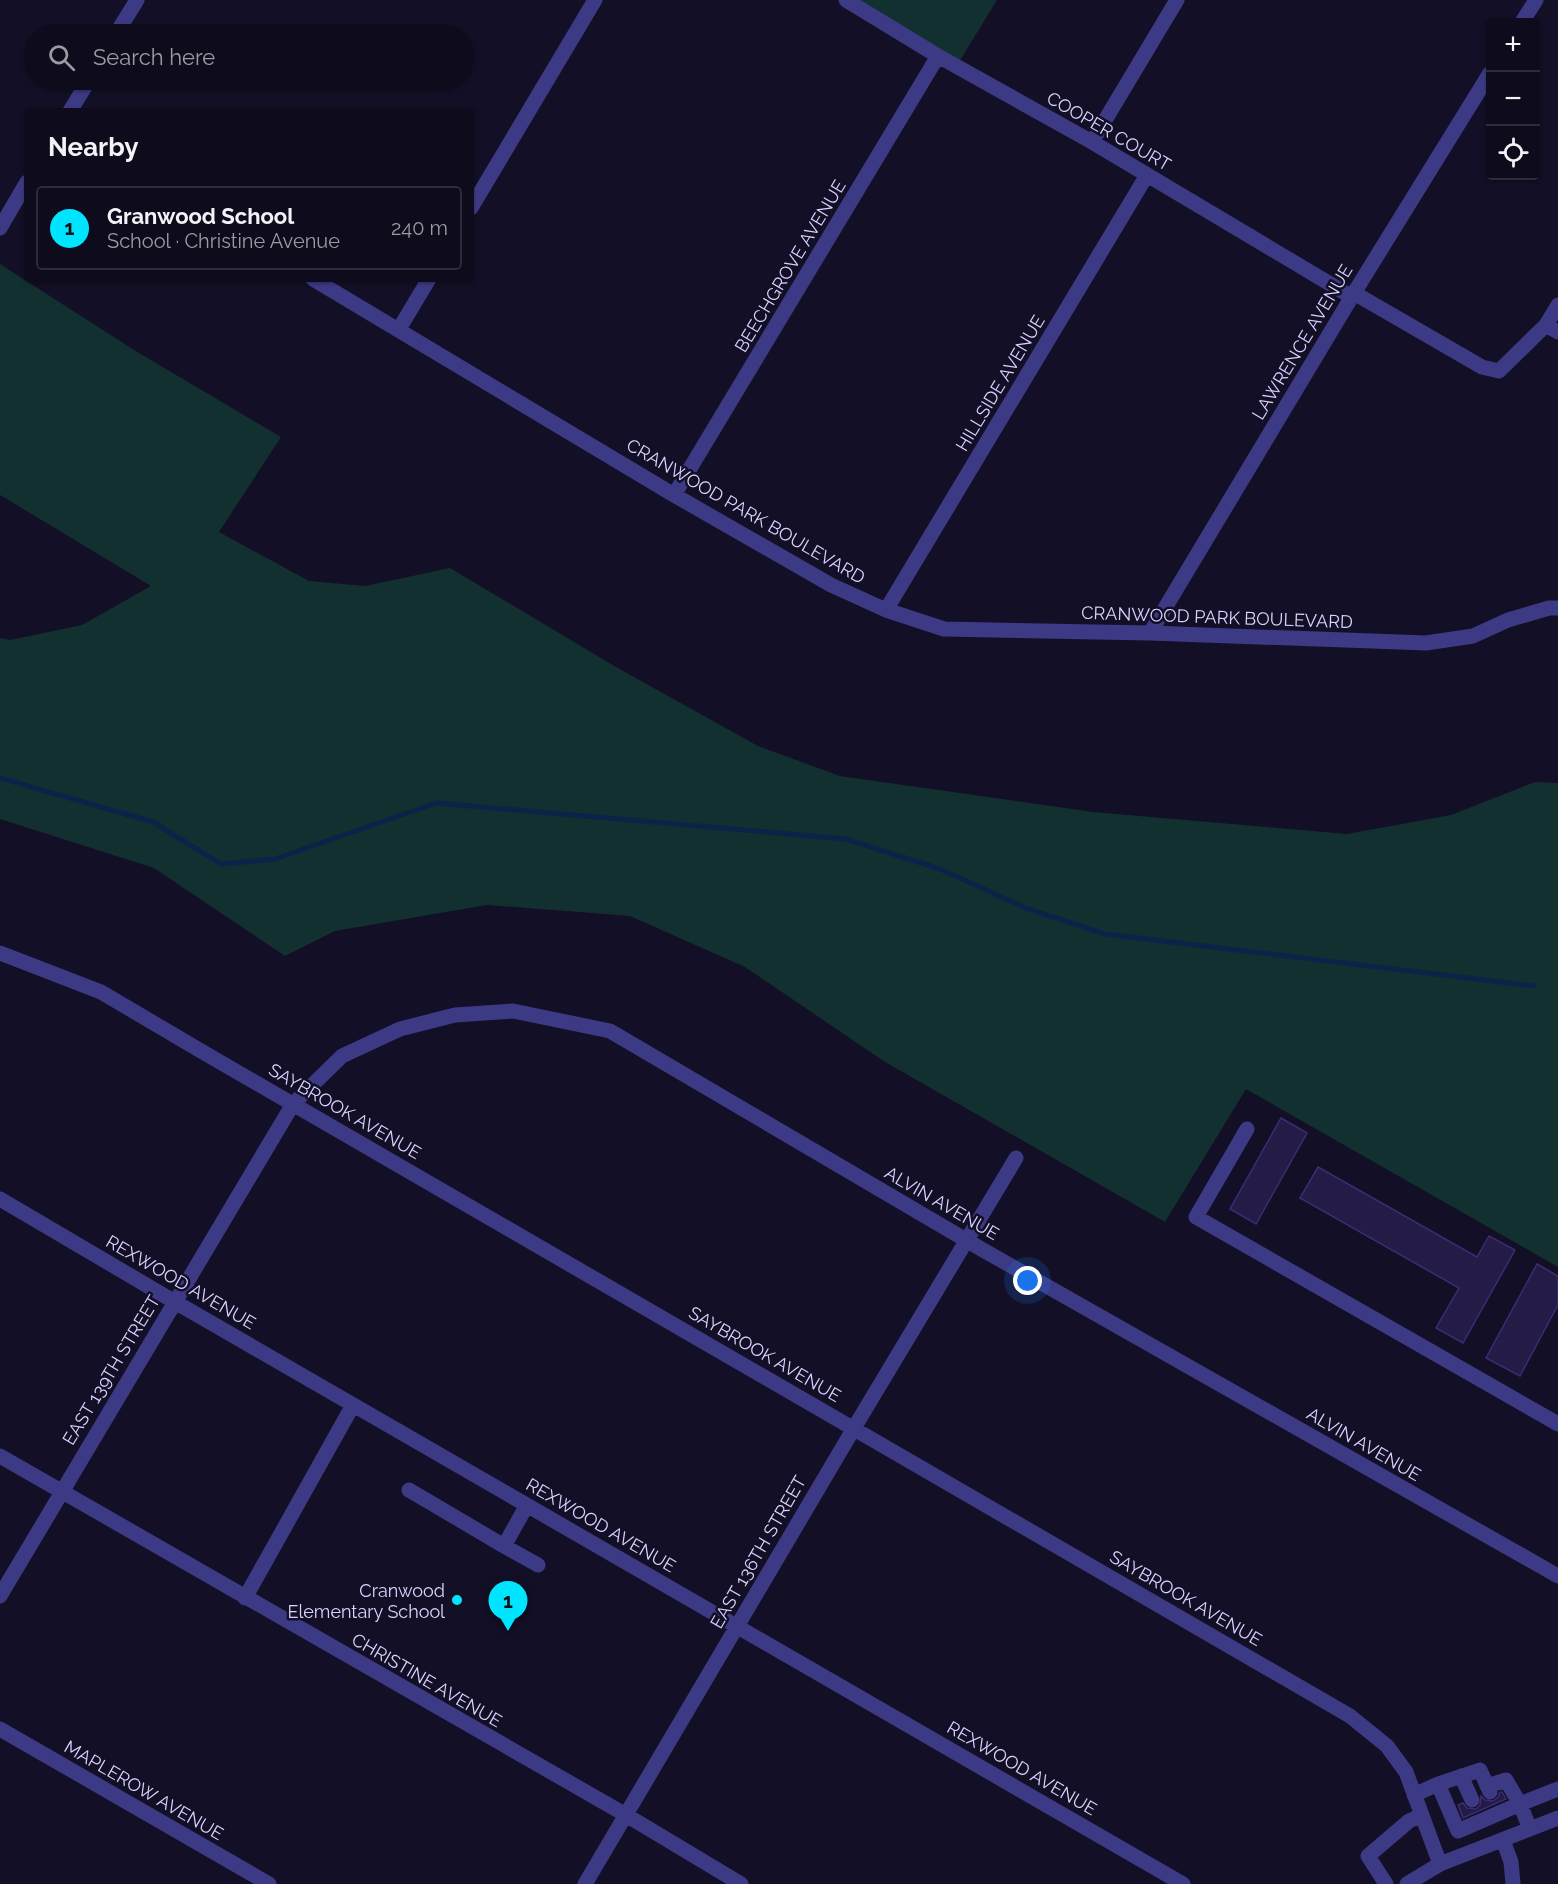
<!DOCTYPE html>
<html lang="en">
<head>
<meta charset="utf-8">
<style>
	:root { --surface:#0e0b1c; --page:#171425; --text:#f1f3f6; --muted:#9b9ba3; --line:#2e2b3b; --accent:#00e5ff }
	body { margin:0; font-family:Raleway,sans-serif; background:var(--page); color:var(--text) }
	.controls { position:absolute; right:18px; top:18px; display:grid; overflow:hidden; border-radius:6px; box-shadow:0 2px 4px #0004 }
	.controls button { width:54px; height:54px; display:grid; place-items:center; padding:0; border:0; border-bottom:2px solid var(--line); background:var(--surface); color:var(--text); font:30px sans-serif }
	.you { position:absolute; left:1028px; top:1281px; width:21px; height:21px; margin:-15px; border:4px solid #fff; border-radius:50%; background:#1a73e8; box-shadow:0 0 0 9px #1a73e833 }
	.badge { display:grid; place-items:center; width:39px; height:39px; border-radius:50%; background:var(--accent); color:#111; font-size:20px; font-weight:700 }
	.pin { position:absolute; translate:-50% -50px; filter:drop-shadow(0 2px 3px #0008) }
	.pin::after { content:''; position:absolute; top:32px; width:21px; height:18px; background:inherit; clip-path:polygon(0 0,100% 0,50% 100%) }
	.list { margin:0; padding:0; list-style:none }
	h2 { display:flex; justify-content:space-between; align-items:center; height:78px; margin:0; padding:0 24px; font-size:26px }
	h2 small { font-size:20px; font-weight:400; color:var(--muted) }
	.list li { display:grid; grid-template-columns:39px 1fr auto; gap:18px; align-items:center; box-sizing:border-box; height:84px; margin:0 12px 12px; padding:0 12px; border:2px solid var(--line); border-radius:6px }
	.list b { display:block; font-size:22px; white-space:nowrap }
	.list p { margin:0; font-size:20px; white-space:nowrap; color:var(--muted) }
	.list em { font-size:20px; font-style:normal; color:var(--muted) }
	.icon { flex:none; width:33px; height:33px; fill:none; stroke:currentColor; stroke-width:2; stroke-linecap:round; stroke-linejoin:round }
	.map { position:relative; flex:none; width:1558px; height:1884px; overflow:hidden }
	.search { position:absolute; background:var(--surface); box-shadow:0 2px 4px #0004; left:24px; top:24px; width:450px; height:66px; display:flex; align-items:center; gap:15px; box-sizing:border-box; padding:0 21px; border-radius:33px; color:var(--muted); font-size:22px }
	.panel { position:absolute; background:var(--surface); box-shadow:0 2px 4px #0004; left:24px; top:108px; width:450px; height:174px; border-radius:6px }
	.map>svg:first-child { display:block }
</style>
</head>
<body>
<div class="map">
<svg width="1558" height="1884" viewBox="0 0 1558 1884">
	<rect width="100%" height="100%" fill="#130f26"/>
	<!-- green -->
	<path fill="#12302f" d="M846 0H997L956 67Z
		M0 264 134 350 281 437 219 532 309 581 365 586 450 568 616 667 758 746 840 776 1093 812 1347 834 1451 815 1535 782 1558 783V1267L1246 1089 1165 1222 885 1062 745 967 630 916 487 905 335 931 285 956 154 868 0 819V638L10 640 82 625 151 586 0 495Z"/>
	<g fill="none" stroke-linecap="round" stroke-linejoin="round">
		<!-- stream -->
		<path stroke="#0c2248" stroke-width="5" d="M0 778 153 822 221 864 275 859 436 803 846 839 940 869 1028 909 1105 934 1534 986"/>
	</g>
	<!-- building -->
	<path fill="#241b47" stroke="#3b2d73" stroke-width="1.5" d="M1281 1118 1307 1133 1256 1224 1230 1209Z
		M1318 1167 1477 1257 1489 1236 1515 1250 1463 1343 1436 1328 1459 1288 1300 1198Z
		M1537 1264 1558 1276V1305L1520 1376 1486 1358Z
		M1500 1792H1502L1506 1799 1463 1818 1458 1805 1463 1803 1467 1808 1476 1809 1480 1805 1481 1796 1485 1800 1493 1801 1498 1797Z"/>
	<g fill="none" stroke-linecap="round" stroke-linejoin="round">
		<!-- minor -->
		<path stroke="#3d3a85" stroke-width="15" d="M846 0 938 56 1092 142 1352 297
			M1522 22 1536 0
			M116 34 137 0
			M70 111 89 80
			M1092 142 1177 0
			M471 208 595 0
			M0 228 27 182
			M313 279 674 495 831 585 886 610 944 629 1150 633 1426 643 1473 636 1508 620 1549 608H1558
			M1354 293 1482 367 1499 371 1546 325
			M1558 305 1546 325 1558 332
			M399 329 429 279
			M674 495 938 56
			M886 610 1147 175
			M1150 633 1354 293 1490 73
			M0 953 101 992 201 1051 1350 1716 1387 1746 1406 1772 1440 1864
			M1247 1129 1196 1217 1558 1424
			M0 1199 175 1302 1183 1884
			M0 1456 626 1815 741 1884
			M409 1490 504 1546 527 1505
			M504 1546 538 1565
			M0 1596 293 1104 342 1056 400 1029 455 1015 513 1011 610 1031 983 1250 1558 1576
			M245 1598 353 1405
			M0 1729 269 1884
			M1461 1776 1472 1800
			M1438 1784 1480 1770 1490 1792
			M1414 1795 1438 1784 1458 1831 1520 1804 1506 1780 1487 1786
			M1530 1829 1520 1804 1558 1789
			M1503 1840 1511 1862 1513 1884
			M585 1884 854 1428 1016 1158
			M1386 1884 1368 1856 1409 1821 1422 1815
			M1407 1884 1440 1864 1558 1818"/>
	</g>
	<!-- markers -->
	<circle fill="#00e5ff" stroke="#130f26" stroke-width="2" cx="457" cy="1600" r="6"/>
	<g text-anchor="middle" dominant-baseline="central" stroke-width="5" stroke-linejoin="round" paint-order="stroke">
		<!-- street labels -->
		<g font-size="18" fill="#d9d4ff" stroke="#130f26">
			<text transform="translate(1109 131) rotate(30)">COOPER COURT</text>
			<text transform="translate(790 266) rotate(-59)">BEECHGROVE AVENUE</text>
			<text transform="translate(1302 342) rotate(-59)">LAWRENCE AVENUE</text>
			<text transform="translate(1000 383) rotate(-59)">HILLSIDE AVENUE</text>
			<text transform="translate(746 511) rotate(30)">CRANWOOD PARK BOULEVARD</text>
			<text transform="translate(1217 617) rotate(2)">CRANWOOD PARK BOULEVARD</text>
			<text transform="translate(345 1111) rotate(30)">SAYBROOK AVENUE</text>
			<text transform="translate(942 1203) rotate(30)">ALVIN AVENUE</text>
			<text transform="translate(181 1282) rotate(30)">REXWOOD AVENUE</text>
			<text transform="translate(765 1354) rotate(30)">SAYBROOK AVENUE</text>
			<text transform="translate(111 1370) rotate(-59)">EAST 139TH STREET</text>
			<text transform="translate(1364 1444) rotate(30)">ALVIN AVENUE</text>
			<text transform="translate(601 1525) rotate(30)">REXWOOD AVENUE</text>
			<text transform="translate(758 1552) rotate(-60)">EAST 136TH STREET</text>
			<text transform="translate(1186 1598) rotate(30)">SAYBROOK AVENUE</text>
			<text transform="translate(427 1680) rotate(30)">CHRISTINE AVENUE</text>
			<text transform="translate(1022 1768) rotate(30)">REXWOOD AVENUE</text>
			<text transform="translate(144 1790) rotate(30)">MAPLEROW AVENUE</text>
		</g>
		<!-- poi labels -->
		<g font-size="18" fill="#d9d4ff" stroke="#130f26" text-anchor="end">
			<text x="445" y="1590">Cranwood<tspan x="445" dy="21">Elementary School</tspan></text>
		</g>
	</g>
</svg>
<div class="controls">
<button>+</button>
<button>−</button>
<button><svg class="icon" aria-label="locate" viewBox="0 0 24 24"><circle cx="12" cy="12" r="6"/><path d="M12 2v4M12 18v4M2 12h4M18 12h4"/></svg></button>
</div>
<div class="you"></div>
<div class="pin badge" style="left:508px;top:1631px">1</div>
<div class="search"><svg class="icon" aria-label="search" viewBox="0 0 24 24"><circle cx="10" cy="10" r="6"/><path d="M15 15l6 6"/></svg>Search here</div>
<section class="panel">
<h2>Nearby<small></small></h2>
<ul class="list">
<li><span class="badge">1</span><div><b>Granwood School</b><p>School · Christine Avenue</p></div><em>240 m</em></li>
</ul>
</section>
</div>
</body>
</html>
